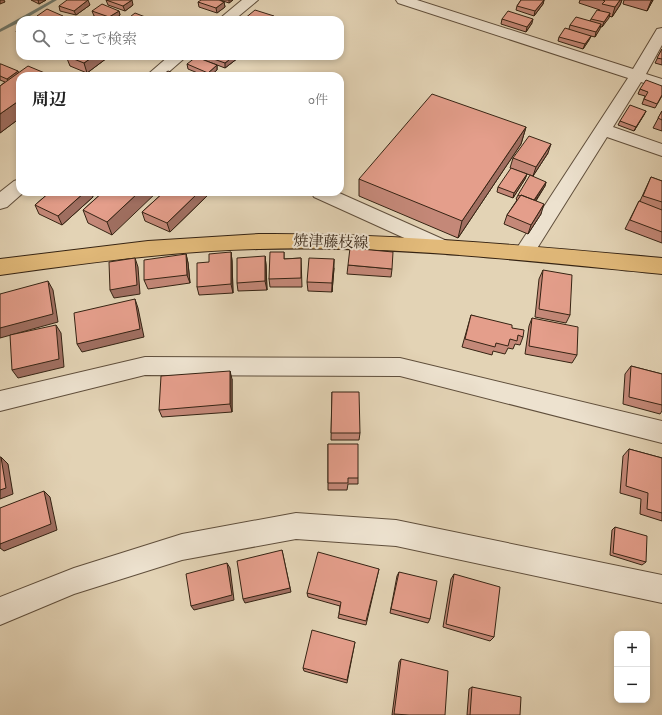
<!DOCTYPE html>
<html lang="ja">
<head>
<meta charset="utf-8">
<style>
	:root { --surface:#fff; --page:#f6f6f6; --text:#222; --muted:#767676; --line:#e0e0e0 }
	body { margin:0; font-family:"IM FELL DW Pica","Noto Serif JP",serif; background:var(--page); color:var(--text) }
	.controls { position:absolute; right:12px; bottom:12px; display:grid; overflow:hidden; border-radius:8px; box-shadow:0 2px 6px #0003 }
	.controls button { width:36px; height:36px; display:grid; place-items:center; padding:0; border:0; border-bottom:1px solid var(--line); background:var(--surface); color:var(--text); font:20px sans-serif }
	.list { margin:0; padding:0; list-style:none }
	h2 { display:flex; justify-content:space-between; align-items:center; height:52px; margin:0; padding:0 16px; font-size:17px }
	h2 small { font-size:13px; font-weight:400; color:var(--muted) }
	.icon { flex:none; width:22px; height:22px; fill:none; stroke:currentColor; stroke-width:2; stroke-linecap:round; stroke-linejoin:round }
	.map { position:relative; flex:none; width:662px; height:715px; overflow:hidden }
	.search { position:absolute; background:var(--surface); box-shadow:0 2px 6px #0003; left:16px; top:16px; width:328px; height:44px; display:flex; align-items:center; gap:10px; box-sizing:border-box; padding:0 14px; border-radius:12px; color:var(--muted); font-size:15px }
	.panel { position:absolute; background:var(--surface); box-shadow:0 2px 6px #0003; left:16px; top:72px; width:328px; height:124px; border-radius:12px }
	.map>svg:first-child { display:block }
</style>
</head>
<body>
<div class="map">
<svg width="662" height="715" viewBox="0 0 662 715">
	<rect width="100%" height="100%" fill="#e3d3b5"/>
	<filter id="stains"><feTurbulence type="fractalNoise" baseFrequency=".005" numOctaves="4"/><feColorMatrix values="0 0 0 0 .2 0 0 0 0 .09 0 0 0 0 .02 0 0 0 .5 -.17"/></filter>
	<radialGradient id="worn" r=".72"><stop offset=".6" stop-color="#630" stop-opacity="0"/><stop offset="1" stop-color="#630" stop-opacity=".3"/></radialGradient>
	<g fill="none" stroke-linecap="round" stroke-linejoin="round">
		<!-- stream -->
		<path fill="#6f7c72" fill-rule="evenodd" d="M52 0H57L23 20H20V22L0 32V29Z"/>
		<defs>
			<path id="minor" d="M242 0H258L234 20H218Z
				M396 0H417L633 69 657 29 662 28V45L646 74 662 79V89L641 82 613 127 662 144V156L607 137 531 258 524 260 517 258 514 253 517 248 628 78 398 3Z
				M169 56H187L164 76H146Z
				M20 179V192H24L7 207 0 209V192L14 181Z
				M311 192H337L447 241 450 246 447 251 440 253 433 251 314 197Z
				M145 357 400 358 662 421V443L400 376 145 375 0 411V391Z
				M296 513 396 520 662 575V603L396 546 296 539 182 560 74 594 0 625V597L74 568 182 534Z"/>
			<path id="primary" d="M259 234C394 233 528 246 662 258V274C528 261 394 245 259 249 172 251 86 263 0 275V259L148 241Z"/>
		</defs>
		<!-- minor casing -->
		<use href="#minor" stroke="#604f3c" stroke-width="2"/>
		<!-- primary casing -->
		<use href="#primary" stroke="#352313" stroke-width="2"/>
		<!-- minor -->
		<use href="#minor" fill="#ede2cf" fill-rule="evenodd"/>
		<!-- primary -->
		<use href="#primary" fill="#e2ba7a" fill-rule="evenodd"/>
	</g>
	<!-- wall -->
	<path fill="#c48878" stroke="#352313" d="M31 0H46L39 4Z
		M106 0 133 5 125 11 108 5Z
		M220 0H233L229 3Z
		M521 0H544L543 4 534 16 516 10 517 6Z
		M580 0H622L620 5 612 17 609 16 602 27H600L595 37 591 36 589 40 583 49 558 41 559 37 569 29 570 25 590 21 591 19 600 10 579 3Z
		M624 0H653L647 11 623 4Z
		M198 2H224L225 7 217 13 199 7Z
		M90 5 76 15 60 11 59 6Z
		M92 11H119L120 15 114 20H106L94 16Z
		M37 16 65 20H38Z
		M502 19 532 23 526 32 501 24Z
		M20 29V37L18 36 16 31Z
		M662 49V65L655 63Z
		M51 56H62L58 59Z
		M66 56 107 58 87 73 70 66Z
		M203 56H238V58L225 68 204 60Z
		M0 64 20 76V118L0 133V86L5 82 0 80Z
		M187 64 217 65V70L210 76H205L188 69Z
		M640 89 662 96 655 108 642 104 645 96 638 94Z
		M646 111 634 131 618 125 620 121Z
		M662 111V131L653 128Z
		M526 127 521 144 458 238 359 196V179Z
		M548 153 533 176 510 168 513 158Z
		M527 174 525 179 513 198 497 192 498 187Z
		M651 177 662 181V243L625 229 639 201H640Z
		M546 182 545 186 536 201 541 214 528 234 504 224 507 215 517 200 516 199 518 195Z
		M50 192H91L93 197 62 225 39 214 35 205Z
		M103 192 112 235 88 223 83 210Z
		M164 192H208L209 194 170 232 145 221 142 212Z
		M231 252 232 261 233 293 199 295 197 287 209 262Z
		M284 252V259L301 258 302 287H270L269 279Z
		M186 254 188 263 190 283 148 289 144 280Z
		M265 256 266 265 267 290 238 291 237 283Z
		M348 265 392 269 391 277 347 274Z
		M334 268 332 292 308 291 307 282Z
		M543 270 570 315 566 323 535 317 539 279Z
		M471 315 512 328 523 337 520 345 515 344 513 349 508 348 505 354 493 351 492 355 462 347Z
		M532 318 577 355 572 363 525 354 529 326Z
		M631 366 662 374V411L660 414 623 404 625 374Z
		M232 379V412L162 417 159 410Z
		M332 392 360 433 359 440H331Z
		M328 444 358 478V484H348L347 490H328Z
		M629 449 662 458V521L640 514 641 499 620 493 623 456Z
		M615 527 646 562 642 565 610 555 612 530Z
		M379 569 366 625 338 618 339 614 340 606 308 597 307 593Z
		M399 572 430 619 428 623 390 613 397 576Z
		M454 574 494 637 490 641 443 627 451 579Z
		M355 642 347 683 304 671 303 668Z
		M401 659 445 715H392L399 662Z
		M472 687 520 715H467L469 689Z"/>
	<!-- shaded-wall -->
	<path fill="#a06f61" stroke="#352313" d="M0 0H4L5 2 0 4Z
		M38 0H46L39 4Z
		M88 0 90 5 76 15 74 11Z
		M132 0 133 5 125 11 123 6Z
		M229 0H233L229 3Z
		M544 0 543 4 534 16 535 11Z
		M620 0H622L620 5 612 17 615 7Z
		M652 0H653L647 11 651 1Z
		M224 2 225 7 217 13 216 8Z
		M119 11 120 15 114 20H110L109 17Z
		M610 13 609 18 602 27 604 22Z
		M63 16 65 20H57Z
		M274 16V20H269Z
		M533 19 532 23 526 32 527 27Z
		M601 24 600 29 595 37 596 32Z
		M591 36 589 40 583 49 585 44Z
		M57 56H62L58 59Z
		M94 56H106L107 58 87 73 84 63Z
		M234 56H238V58L225 68V63Z
		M217 65V70L210 76H208V73Z
		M18 71 20 76 10 84 7 79Z
		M20 100V118L0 133V114Z
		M646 111 644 115 634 131 636 127Z
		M526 127 521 144 458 238 462 221Z
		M551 144 548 153 533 176 536 167Z
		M527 174 525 179 513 198 514 193Z
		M546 182 545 186 532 206 534 201Z
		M85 192H91L93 197 62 225 58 216Z
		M139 192H157L112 235 107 222Z
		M199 192H208L209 194 170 232 167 223Z
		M544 204 541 214 528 234 531 225Z
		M231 252 232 261 233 293 231 284Z
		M186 254 188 263 190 283 187 275Z
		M265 256 266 265 267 290 265 281Z
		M135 258 138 267 140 294 114 298 110 290Z
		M334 259V268L332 292V283Z
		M48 281 53 290 58 322 0 338V328Z
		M135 299 138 308 144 337 82 352 77 344Z
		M56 325 61 333 64 367 18 378 12 370Z
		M230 371 232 379V412L230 404Z
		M1 457 8 464 13 494 0 499Z
		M44 491 50 497 57 530 4 551 0 548V544Z
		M282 550 291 592 245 603 243 599Z
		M227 563 230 568 234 600 194 610 191 606Z"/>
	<!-- building -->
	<path fill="#e49e8b" stroke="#352313" d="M67 0H88L74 11 59 6Z
		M106 0H132L123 6Z
		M201 0H219L224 2 216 8 198 2Z
		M521 0H544L535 11 517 6Z
		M603 0H620L615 7 602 4 605 1Z
		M102 4 119 11 109 17 92 11Z
		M47 9 63 16 57 20H48L37 16Z
		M255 10 274 16 269 20H247L244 19Z
		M597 10 610 13 604 22 591 19Z
		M508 11 533 19 527 27 502 19Z
		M135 13 153 20H126Z
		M576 17 601 24 596 32 570 25Z
		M565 28 591 36 585 44 559 37Z
		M20 29V33L16 31Z
		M662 49V59L657 58Z
		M66 56H94L84 63Z
		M205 56H234L225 63Z
		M196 57 217 65 208 73 187 64Z
		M0 64H1L18 71 7 79 0 76Z
		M28 66 52 76H20V100L0 114V86Z
		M168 71 180 76H161Z
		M646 80 662 86V95L657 104 644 99 648 92 640 89Z
		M432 94 526 127 462 221 359 179Z
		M630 105 646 111 636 127 620 121Z
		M662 111V120L658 118Z
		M529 136 551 144 536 167 513 158Z
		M511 168 527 174 514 193 498 187Z
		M530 175 546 182 534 200 521 195 520 196 518 195Z
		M651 177 662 181V202L643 196Z
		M50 192H85L58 216 35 205Z
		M103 192H139L107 222 83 210Z
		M164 192H199L167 223 142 212Z
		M521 195 544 204 531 225 507 215Z
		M639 201 662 210V232L630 220Z
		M350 248 393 252 392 269 348 265Z
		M231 252V284L197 287V263L209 262V254Z
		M270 252H284V259L301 258V278L269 279Z
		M186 254 187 275 144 280V260Z
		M265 256V281L237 283V258Z
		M135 258 137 285 110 290 109 262Z
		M309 258 334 259 332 283 307 282Z
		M543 270 572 275 570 315 539 309Z
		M48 281 53 314 0 328V294Z
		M135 299 140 329 77 344 74 313Z
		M471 315 512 325V328L524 330 523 337 518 335 517 341 510 339 508 346 496 343 495 347 465 339Z
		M532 318 578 327 577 355 529 346Z
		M56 325 59 359 12 370 10 335Z
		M631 366 662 374V405L629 397Z
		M230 371V404L159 410 161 376Z
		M332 392H359L360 433H331Z
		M328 444H358V478H348V483H328Z
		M629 449 662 458V513L647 509 648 493 626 486Z
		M0 457H1L6 488 0 490Z
		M44 491 51 524 0 544V508Z
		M615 527 647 536 646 562 613 553Z
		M282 550 290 588 243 599 237 561Z
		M318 552 379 569 366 621 339 614 341 602 307 593Z
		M227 563 232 595 191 606 186 574Z
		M399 572 437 581 430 619 391 609Z
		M454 574 500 587 494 637 446 624Z
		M312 630 355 642 347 680 303 668Z
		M401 659 448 671 445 715H409L394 714Z
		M472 687 521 697 520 715H470Z"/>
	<g text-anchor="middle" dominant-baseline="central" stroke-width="4" stroke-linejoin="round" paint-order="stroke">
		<!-- street labels -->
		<g font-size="15" fill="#352313" stroke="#ede2cf">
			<text transform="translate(331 242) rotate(2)">焼津藤枝線</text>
		</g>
	</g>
	<rect width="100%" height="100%" filter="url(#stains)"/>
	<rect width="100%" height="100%" fill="url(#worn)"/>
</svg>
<div class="controls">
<button>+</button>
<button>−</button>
</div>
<div class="search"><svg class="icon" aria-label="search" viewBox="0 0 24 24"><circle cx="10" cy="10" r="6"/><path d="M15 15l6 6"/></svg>ここで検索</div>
<section class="panel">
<h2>周辺<small>0件</small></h2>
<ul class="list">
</ul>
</section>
</div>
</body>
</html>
